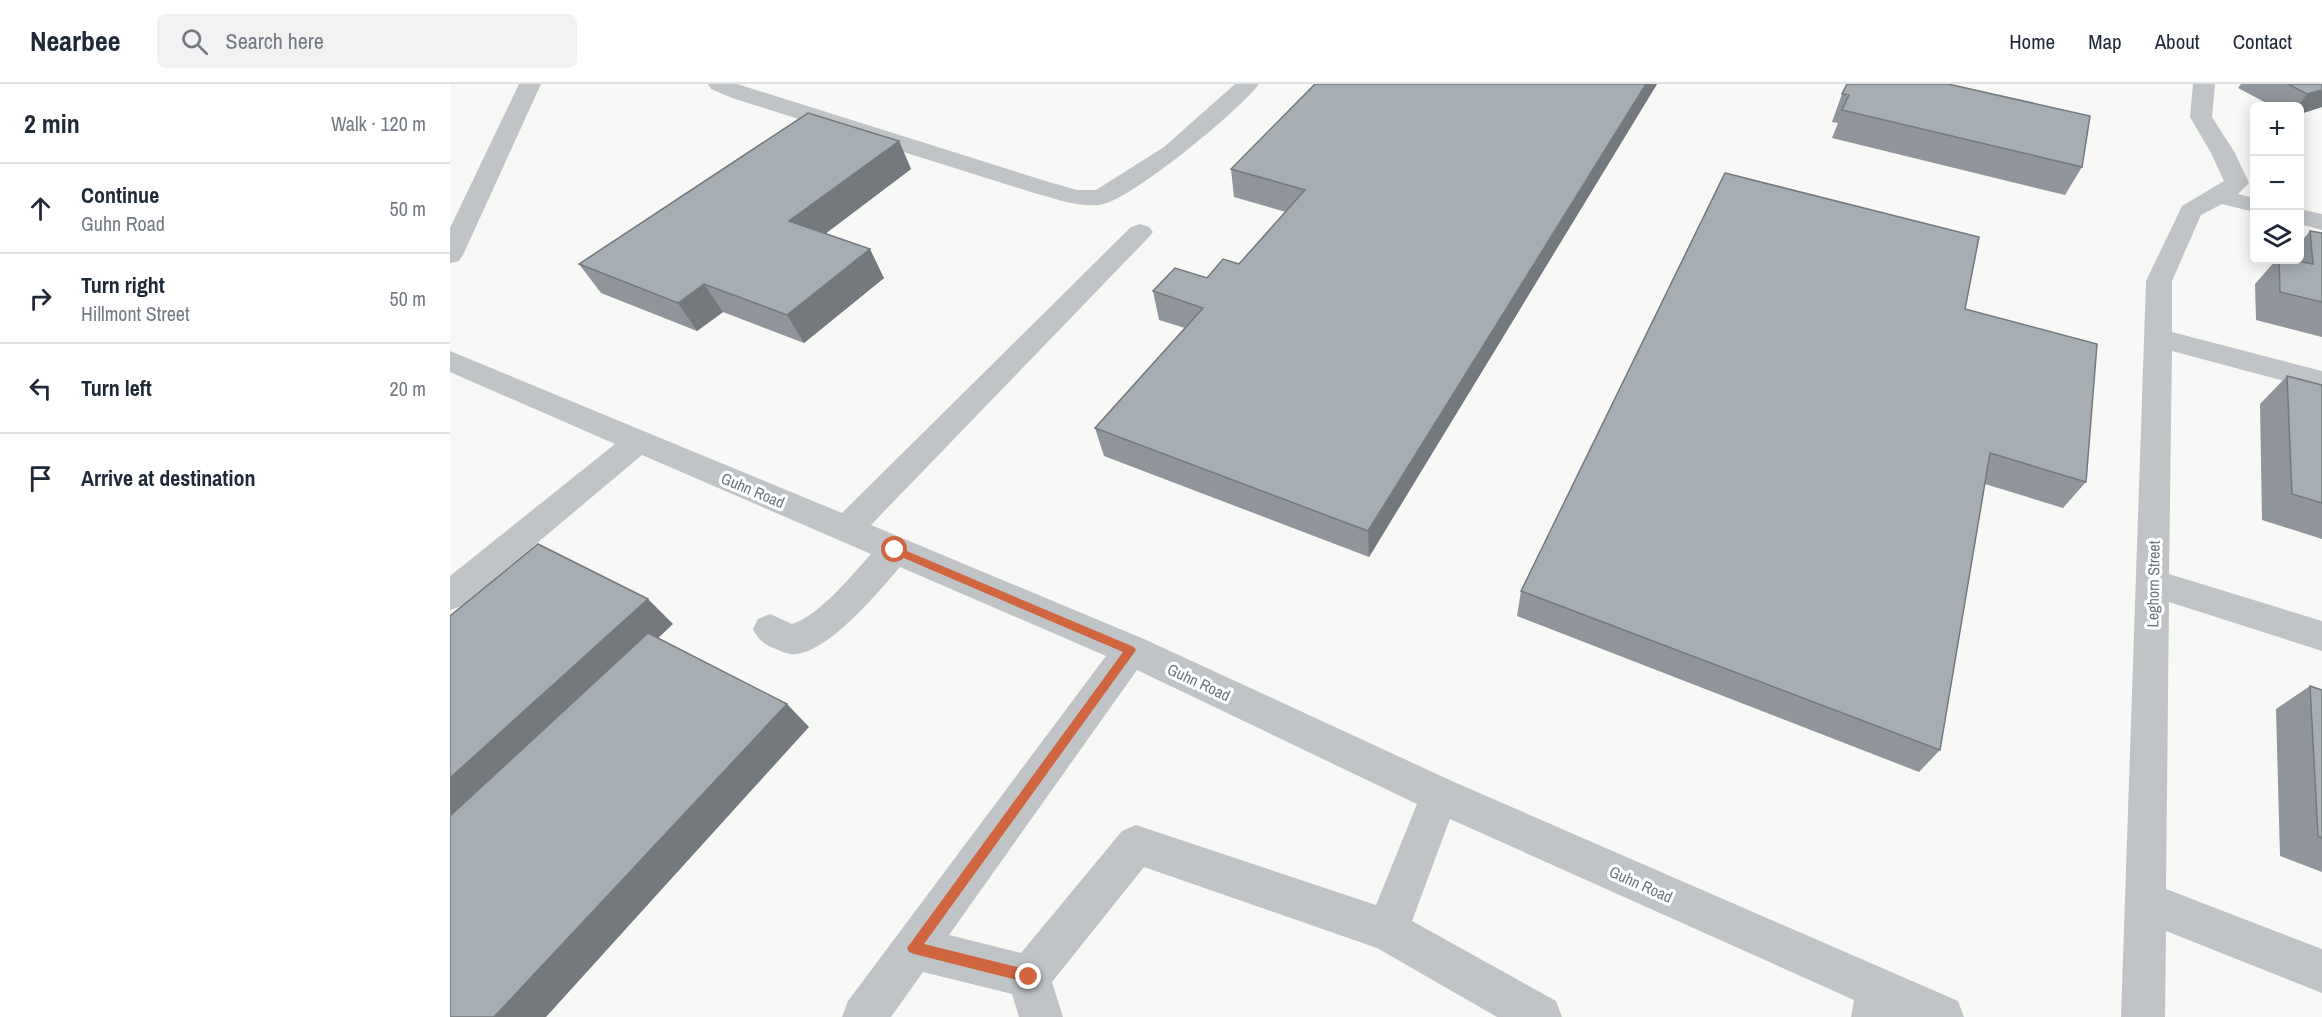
<!DOCTYPE html>
<html lang="en">
<head>
<meta charset="utf-8">
<style>
	:root { --surface:#fff; --page:#f2f2f3; --text:#1f2937; --muted:#747a83; --line:#e0e1e3 }
	body { margin:0; font-family:"Archivo Narrow",sans-serif; background:var(--page); color:var(--text) }
	.controls { position:absolute; right:18px; top:18px; display:grid; overflow:hidden; border-radius:9px; box-shadow:0 3px 15px #0003 }
	.controls button { width:54px; height:54px; display:grid; place-items:center; padding:0; border:0; border-bottom:2px solid var(--line); background:var(--surface); color:var(--text); font:30px sans-serif }
	.stop { position:absolute; width:18px; height:18px; margin:-14px; border:4px solid #d0663f; border-radius:50%; background:#fff }
	.stop.end { background:#d0663f; border-color:#fff; box-shadow:0 2px 6px #0008 }
	.list { margin:0; padding:0; list-style:none }
	h2 { display:flex; justify-content:space-between; align-items:center; height:78px; margin:0; padding:0 24px; font-size:26px }
	h2 small { font-size:20px; font-weight:400; color:var(--muted) }
	.list li { display:grid; grid-template-columns:39px 1fr auto; gap:18px; align-items:center; box-sizing:border-box; height:90px; padding:0 24px; border-top:2px solid var(--line) }
	.list b { display:block; font-size:22px; white-space:nowrap }
	.list p { margin:0; font-size:20px; white-space:nowrap; color:var(--muted) }
	.list em { font-size:20px; font-style:normal; color:var(--muted) }
	.icon { flex:none; width:33px; height:33px; fill:none; stroke:currentColor; stroke-width:2; stroke-linecap:round; stroke-linejoin:round }
	.map { position:relative; flex:none; width:1872px; height:933px; overflow:hidden }
	header { display:flex; align-items:center; gap:36px; box-sizing:border-box; height:84px; padding:0 30px; background:var(--surface); border-bottom:2px solid var(--line) }
	header strong { font-size:28px }
	nav { display:flex; gap:33px; margin-inline-start:auto; font-size:21px }
	.search { width:420px; height:54px; background:var(--page); display:flex; align-items:center; gap:15px; box-sizing:border-box; padding:0 21px; border-radius:9px; color:var(--muted); font-size:22px }
	main { display:flex }
	aside { flex:1; background:var(--surface) }
	.map>svg:first-child { display:block }
</style>
</head>
<body>
<header>
<strong>Nearbee</strong>
<div class="search"><svg class="icon" aria-label="search" viewBox="0 0 24 24"><circle cx="10" cy="10" r="6"/><path d="M15 15l6 6"/></svg>Search here</div>
<nav><a>Home</a><a>Map</a><a>About</a><a>Contact</a></nav>
</header>
<main>
<aside>
<h2>2 min<small>Walk · 120 m</small></h2>
<ul class="list">
<li><svg class="icon" aria-label="ahead" viewBox="0 0 24 24"><path d="M12 20V5M6 11l6-6 6 6"/></svg><div><b>Continue</b><p>Guhn Road</p></div><em>50 m</em></li>
<li><svg class="icon" aria-label="right" viewBox="0 0 24 24"><path d="M7 20v-9h11M14 6l5 5-5 5"/></svg><div><b>Turn right</b><p>Hillmont Street</p></div><em>50 m</em></li>
<li><svg class="icon" aria-label="left" viewBox="0 0 24 24"><path d="M17 20v-9H6M10 6l-5 5 5 5"/></svg><div><b>Turn left</b></div><em>20 m</em></li>
<li><svg class="icon" aria-label="arrive" viewBox="0 0 24 24"><path d="M6 21V4h12l-3 4 3 4H6"/></svg><div><b>Arrive at destination</b></div></li>
</ul>
</aside>
<div class="map">
<svg width="1872" height="933" viewBox="0 0 1872 933">
	<rect width="100%" height="100%" fill="#f8f8f6"/>
	<g fill="none" stroke-linecap="round" stroke-linejoin="round">
		<!-- minor -->
		<path fill="#c0c4c7" fill-rule="evenodd" d="M69 0H91L13 171 9 177 0 179V144Z
			M258 0H287L599 98 627 106H646L714 63 785 0H809C791 25 678 119 649 121 626 123 603 114 581 108L282 14 261 5Z
			M1743 0H1765L1762 33 1785 69 1799 99 1788 110 1804 114V128L1772 120 1751 131 1722 197V248L1872 287V307L1722 267 1719 490 1872 537V567L1719 518 1716 805 1872 865V909L1716 847 1715 933H1671L1696 197 1732 122 1774 97 1761 69 1740 33Z
			M1850 125 1872 130V146L1850 140Z
			M690 140 699 143 703 148 699 153 421 441 694 555 1004 698 1508 917 1514 933H1401L1404 916 1000 735 962 837 1106 917 1112 933H1047L927 864 694 783 602 898 613 933H569L562 910 473 888 441 933H392L398 917 656 572 450 483C429 507 375 574 340 570 335 569 330 567 326 565 315 561 308 556 303 545L308 535 320 530 342 540C369 532 402 491 421 470L192 371 12 522 0 526V492L165 360 0 288V267L392 429 681 143ZM687 586 967 720 926 821 686 741 672 747 571 869 499 851Z"/>
	</g>
	<!-- wall -->
	<path fill="#8f959a" d="M1207 0 919 473 654 372 645 344 735 244 709 236 703 207 757 194 789 180 836 128 784 113 781 85Z
		M1791 0H1872V23L1850 30V22H1822L1788 4Z
		M1392 10 1632 83 1615 111 1382 54 1388 39 1382 38Z
		M449 57 461 85 375 150 434 194 354 259 273 228 247 247 151 209 129 180Z
		M1860 147 1872 149V253L1806 236 1805 200 1826 176H1850V159Z
		M1515 225 1636 398 1613 424 1535 400 1490 666 1469 688 1067 532 1071 507Z
		M1837 292 1872 301V455L1812 436 1810 320Z
		M1860 602 1872 606V788L1830 772 1826 625Z"/>
	<!-- shaded-wall -->
	<path fill="#74797d" d="M1196 0H1207L919 473 918 447Z
		M1872 6V23L1850 30V22H1848L1857 10Z
		M449 57 461 85 355 165 339 137Z
		M420 165 434 194 354 259 337 231Z
		M254 200 273 228 247 247 228 219Z
		M198 515 223 540 0 750V694Z
		M337 620 359 643 96 933H44Z"/>
	<!-- building -->
	<path fill="#a6adb3" stroke="#74797d" stroke-width="1.5" d="M865 0H1196L918 447 645 344 753 224 703 207 725 184 757 194 773 175 789 180 855 106 781 85Z
		M1397 0H1498L1640 32 1632 83 1392 26 1399 11 1392 10Z
		M1838 0H1872V6L1857 10Z
		M358 29 449 57 339 137 420 165 337 231 254 200 228 219 129 180Z
		M1275 89 1529 153 1515 225 1647 260 1636 398 1540 369 1490 666 1071 507Z
		M1860 147 1872 149V218L1830 208 1829 176H1843L1863 180Z
		M1837 292 1872 301V419L1842 410Z
		M88 460 198 515 0 694V532Z
		M198 549 337 620 44 933H0V732Z
		M1860 602 1872 606V754L1868 752Z"/>
	<!-- route -->
	<path fill="#d0663f" d="M445 462 684 563 686 566 474 860 579 886 583 888 585 893 583 897 579 899 464 870 459 868 457 864 673 568 442 469V463Z"/>
	<g text-anchor="middle" dominant-baseline="central" stroke-width="6" stroke-linejoin="round" paint-order="stroke">
		<!-- street labels -->
		<g font-size="16" fill="#6b7884" stroke="#fff">
			<text transform="translate(303 406) rotate(23)">Guhn Road</text>
			<text transform="translate(1703 500) rotate(-89)">Leghorn Street</text>
			<text transform="translate(749 598) rotate(25)">Guhn Road</text>
			<text transform="translate(1191 800) rotate(24)">Guhn Road</text>
		</g>
	</g>
</svg>
<div class="controls">
<button>+</button>
<button>−</button>
<button><svg class="icon" aria-label="layers" viewBox="0 0 24 24"><path d="M12 4l9 5-9 5-9-5zM3 14l9 5 9-5"/></svg></button>
</div>
<div class="stop" style="left:445px;top:466px"></div>
<div class="stop end" style="left:579px;top:893px"></div>
</div>
</main>
</body>
</html>
